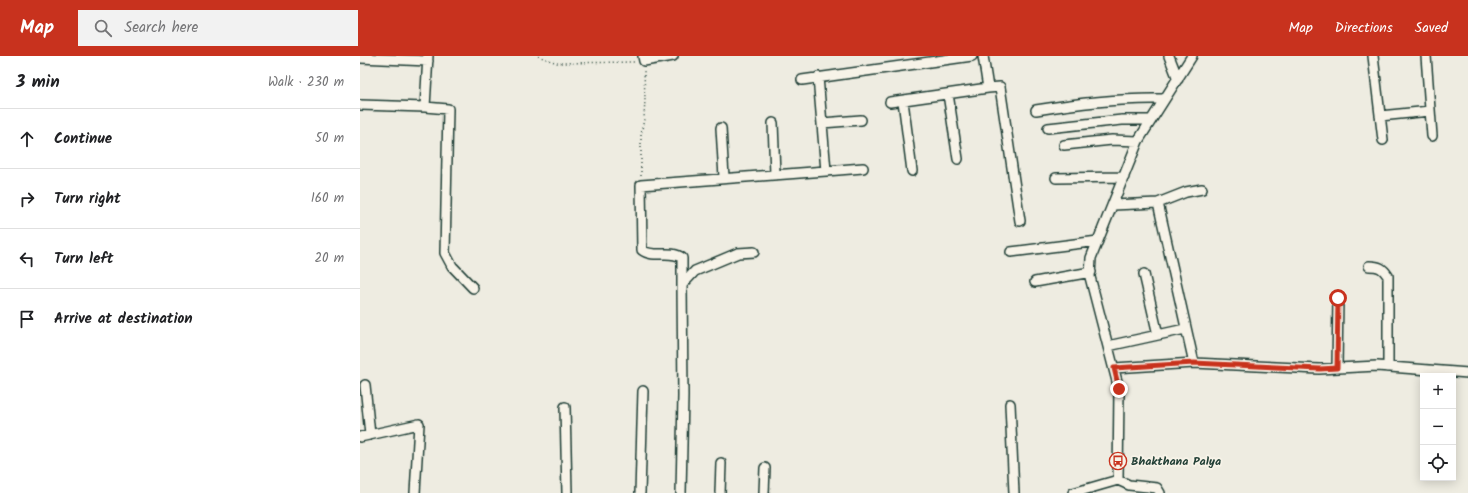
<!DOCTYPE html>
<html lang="en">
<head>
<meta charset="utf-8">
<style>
	:root { --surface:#fff; --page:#f2f2f2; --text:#202124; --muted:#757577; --line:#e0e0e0; --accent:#c8321e }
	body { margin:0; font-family:Kalam,sans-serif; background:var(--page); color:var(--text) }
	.controls { position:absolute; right:12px; bottom:12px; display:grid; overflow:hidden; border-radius:0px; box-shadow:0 2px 10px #0003 }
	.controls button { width:36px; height:36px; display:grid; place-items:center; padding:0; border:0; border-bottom:1px solid var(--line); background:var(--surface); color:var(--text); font:20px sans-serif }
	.stop { position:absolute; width:12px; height:12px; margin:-9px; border:3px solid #c8321e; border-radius:50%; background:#fff }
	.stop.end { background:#c8321e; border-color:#fff; box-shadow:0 1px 4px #0008 }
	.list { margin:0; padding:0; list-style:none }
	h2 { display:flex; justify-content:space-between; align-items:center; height:52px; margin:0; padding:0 16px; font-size:17px }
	h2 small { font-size:13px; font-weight:400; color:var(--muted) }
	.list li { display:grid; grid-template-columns:26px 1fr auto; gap:12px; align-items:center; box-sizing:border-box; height:60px; padding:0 16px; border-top:1px solid var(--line) }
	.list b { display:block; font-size:15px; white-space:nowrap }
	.list em { font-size:13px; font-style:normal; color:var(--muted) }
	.icon { flex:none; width:22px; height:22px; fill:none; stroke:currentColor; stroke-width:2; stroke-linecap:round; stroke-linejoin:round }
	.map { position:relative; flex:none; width:1108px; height:437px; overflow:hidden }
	header { display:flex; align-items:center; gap:24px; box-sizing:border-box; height:56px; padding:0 20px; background:var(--accent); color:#fff }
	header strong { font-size:19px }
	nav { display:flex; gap:22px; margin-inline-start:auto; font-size:14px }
	.search { width:280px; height:36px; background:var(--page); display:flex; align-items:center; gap:10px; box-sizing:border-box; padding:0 14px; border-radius:0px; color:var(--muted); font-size:15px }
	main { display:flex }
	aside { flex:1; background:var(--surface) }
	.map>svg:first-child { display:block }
</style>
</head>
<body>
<header>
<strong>Map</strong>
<div class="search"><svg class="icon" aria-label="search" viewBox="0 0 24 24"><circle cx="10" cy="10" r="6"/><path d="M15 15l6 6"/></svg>Search here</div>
<nav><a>Map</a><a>Directions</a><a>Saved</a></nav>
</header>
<main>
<aside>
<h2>3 min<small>Walk · 230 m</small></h2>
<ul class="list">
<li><svg class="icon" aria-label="ahead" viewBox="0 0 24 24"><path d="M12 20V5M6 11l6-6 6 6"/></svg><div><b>Continue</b></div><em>50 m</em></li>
<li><svg class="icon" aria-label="right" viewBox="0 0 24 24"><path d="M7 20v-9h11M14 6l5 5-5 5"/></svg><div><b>Turn right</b></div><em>160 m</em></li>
<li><svg class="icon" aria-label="left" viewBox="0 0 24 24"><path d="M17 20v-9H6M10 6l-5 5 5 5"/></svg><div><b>Turn left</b></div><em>20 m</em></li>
<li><svg class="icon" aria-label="arrive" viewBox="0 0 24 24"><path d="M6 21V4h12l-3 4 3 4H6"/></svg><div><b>Arrive at destination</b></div></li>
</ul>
</aside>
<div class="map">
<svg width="1108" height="437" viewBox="0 0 1108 437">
	<rect width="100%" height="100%" fill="#eeece1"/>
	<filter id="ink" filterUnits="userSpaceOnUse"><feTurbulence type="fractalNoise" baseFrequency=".025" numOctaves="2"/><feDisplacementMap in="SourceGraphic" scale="8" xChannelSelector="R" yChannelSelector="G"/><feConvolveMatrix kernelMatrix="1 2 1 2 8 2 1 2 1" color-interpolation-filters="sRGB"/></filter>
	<g filter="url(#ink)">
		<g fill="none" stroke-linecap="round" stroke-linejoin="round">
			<defs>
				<path id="minor" d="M283 0 284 5 313 0
					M809 0 818 23
					M1013 0 1023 84
					M1066 0 1072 80
					M0 2 68 5
					M442 24 612 0
					M628 32 640 31 660 165
					M588 38 598 103
					M543 45 552 115
					M530 46 628 32 623 0
					M0 49 65 51 68 0
					M65 51 88 53 85 197 92 210 113 232
					M676 54C718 47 760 42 803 43
					M1020 60 1070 55
					M413 67 415 118
					M462 67 501 64
					M361 72 364 121
					M688 72 762 64H791
					M704 89 752 84 778 85
					M466 115 503 112
					M696 122 764 121
					M798 147 826 136 842 133
					M753 149 798 147 834 307
					M651 196 738 185
					M1009 210C1019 210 1023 212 1028 220V311
					M784 218 798 279
					M675 226 731 216
					M322 229V202C311 193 294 203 282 194L281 129 466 115 458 21
					M748 290 825 273
					M754 312 834 307 959 313 1017 310 1108 317
					M977 312 978 242
					M5 329 10 379
					M650 348 654 437
					M205 351 207 437
					M0 381 59 368 55 437
					M758 424 769 429 797 432 800 437
					M280 437 283 335
					M321 437 323 340 322 229 335 215 378 197 394 196
					M360 437 361 407
					M404 437 405 412
					M713 437 758 424 759 333 730 221 731 202 778 85 832 0"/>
			</defs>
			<!-- minor casing -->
			<use href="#minor" stroke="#1f3d34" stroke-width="12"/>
			<!-- path -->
			<path stroke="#1f3d34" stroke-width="1.5" stroke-dasharray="1 3" stroke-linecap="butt" d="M178 0 197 7 275 6
				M281 120V79L284 63 285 43 284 15"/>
			<!-- minor -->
			<use href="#minor" stroke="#f7f3e8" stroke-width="9"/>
		</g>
	</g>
	<g fill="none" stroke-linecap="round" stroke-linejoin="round" filter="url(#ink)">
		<!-- route -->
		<path stroke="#c8321e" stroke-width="5" d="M759 333 754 312 834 307 960 313 977 312 978 242"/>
	</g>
	<!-- icons -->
	<defs>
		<symbol id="bus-ring" viewBox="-11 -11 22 22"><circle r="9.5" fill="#f7f3e8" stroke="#c8321e" stroke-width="1.5"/><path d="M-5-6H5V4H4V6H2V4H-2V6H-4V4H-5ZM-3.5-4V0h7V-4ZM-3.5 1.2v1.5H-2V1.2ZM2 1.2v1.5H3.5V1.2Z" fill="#c8321e"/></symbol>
	</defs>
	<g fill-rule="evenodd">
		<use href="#bus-ring" x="748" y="395" width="20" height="20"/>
	</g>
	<g text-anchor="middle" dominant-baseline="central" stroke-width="3.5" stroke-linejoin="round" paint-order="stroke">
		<!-- poi labels -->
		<g font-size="12" font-weight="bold" fill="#1f3d34" stroke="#f7f3e8" text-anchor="start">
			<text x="771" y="405">Bhakthana Palya</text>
		</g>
	</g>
</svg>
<div class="controls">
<button>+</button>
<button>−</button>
<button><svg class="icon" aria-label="locate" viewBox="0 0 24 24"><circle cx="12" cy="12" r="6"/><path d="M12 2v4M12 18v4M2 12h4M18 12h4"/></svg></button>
</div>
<div class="stop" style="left:978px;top:242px"></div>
<div class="stop end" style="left:759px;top:333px"></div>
</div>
</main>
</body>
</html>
